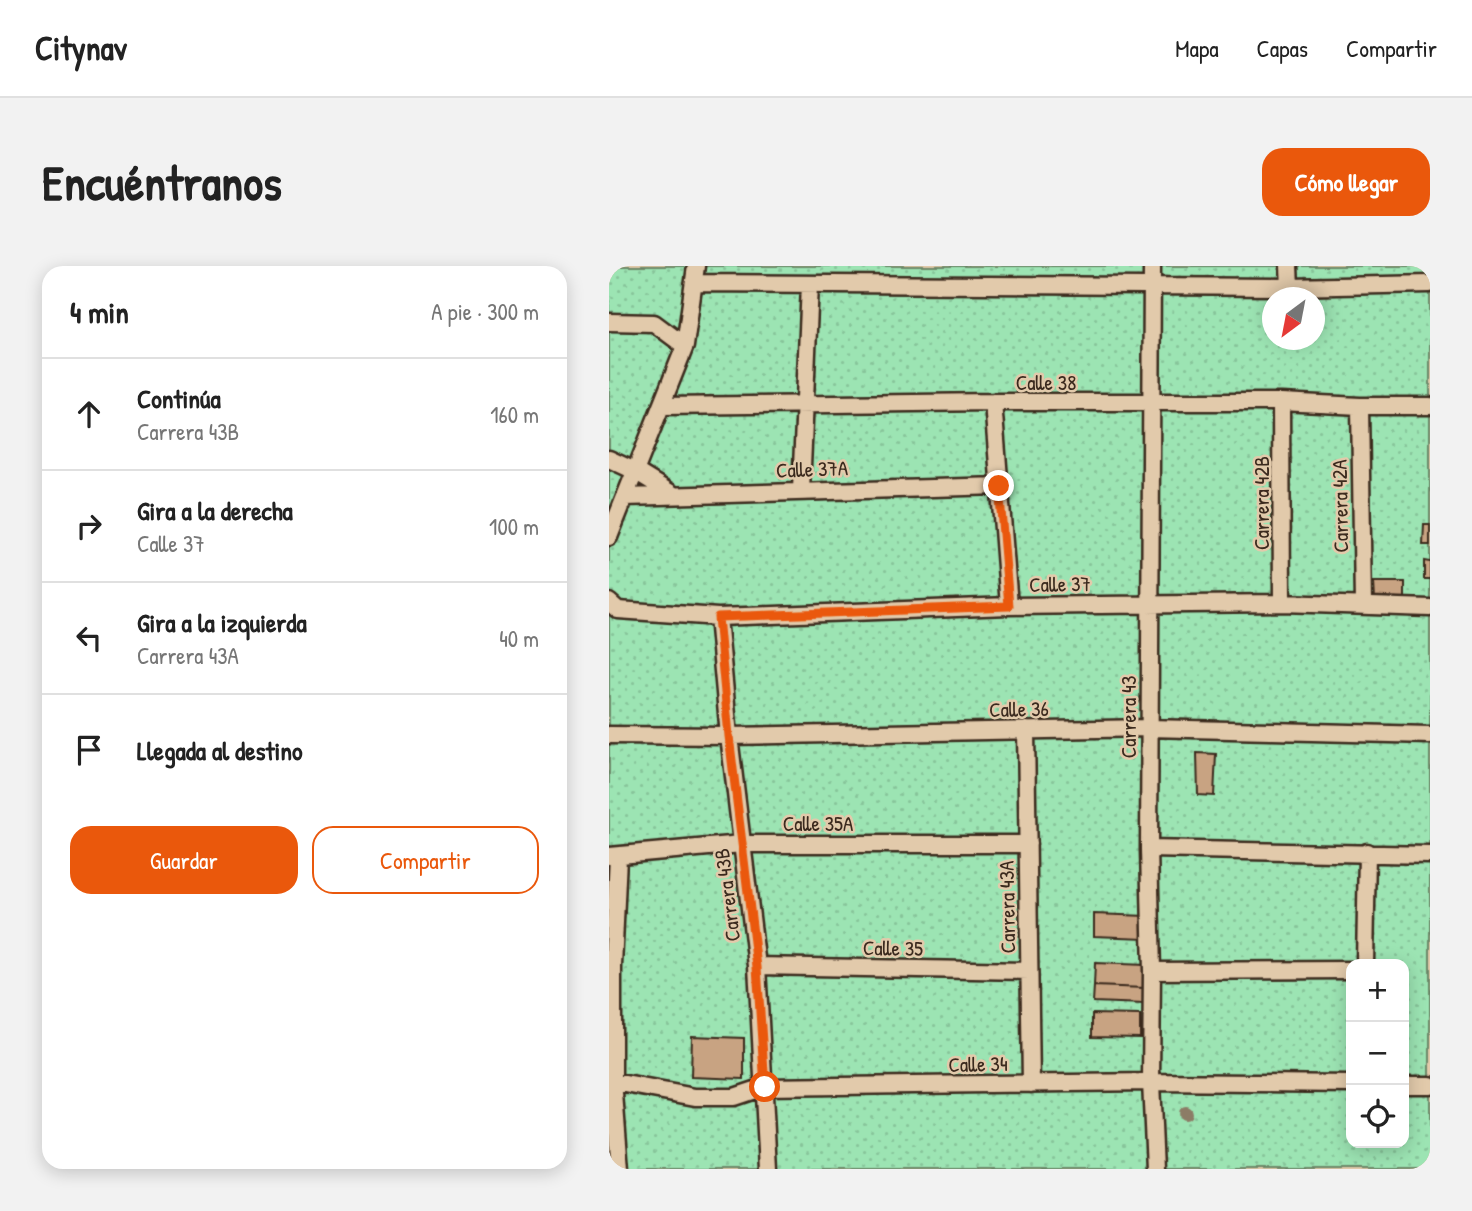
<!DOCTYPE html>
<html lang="es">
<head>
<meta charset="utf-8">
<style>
	:root { --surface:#fff; --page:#f2f2f2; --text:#222; --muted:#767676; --line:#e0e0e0; --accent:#ea580c }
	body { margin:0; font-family:"Patrick Hand",sans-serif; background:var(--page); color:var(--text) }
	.controls { position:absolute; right:21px; bottom:21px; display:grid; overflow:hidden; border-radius:14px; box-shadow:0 4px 18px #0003 }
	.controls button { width:63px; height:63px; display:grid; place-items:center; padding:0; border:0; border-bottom:2px solid var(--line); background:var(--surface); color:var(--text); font:35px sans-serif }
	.compass { position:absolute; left:653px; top:21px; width:63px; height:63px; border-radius:50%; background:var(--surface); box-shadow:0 4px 18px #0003; rotate:212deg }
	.stop { position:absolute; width:21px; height:21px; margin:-16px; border:5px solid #ea580c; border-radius:50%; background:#fff }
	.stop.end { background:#ea580c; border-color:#fff; box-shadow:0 2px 7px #0008 }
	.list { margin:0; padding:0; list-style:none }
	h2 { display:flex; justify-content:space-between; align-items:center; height:91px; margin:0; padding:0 28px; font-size:30px }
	h2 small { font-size:23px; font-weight:400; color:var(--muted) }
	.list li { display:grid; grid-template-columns:46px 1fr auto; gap:21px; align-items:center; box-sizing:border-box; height:112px; padding:0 28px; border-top:2px solid var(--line) }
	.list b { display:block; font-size:26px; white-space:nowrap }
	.list p { margin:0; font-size:23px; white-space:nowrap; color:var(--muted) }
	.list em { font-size:23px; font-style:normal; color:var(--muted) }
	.actions { display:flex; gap:14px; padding:21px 28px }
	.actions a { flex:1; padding:16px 0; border:2px solid var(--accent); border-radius:21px; text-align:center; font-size:24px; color:var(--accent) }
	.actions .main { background:var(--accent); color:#fff }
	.icon { flex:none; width:38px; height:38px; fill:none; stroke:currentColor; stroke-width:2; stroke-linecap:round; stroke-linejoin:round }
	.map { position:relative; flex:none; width:821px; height:903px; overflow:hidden; border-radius:21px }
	header { display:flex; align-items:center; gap:42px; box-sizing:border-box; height:98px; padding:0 35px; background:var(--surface); border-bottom:2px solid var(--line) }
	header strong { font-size:33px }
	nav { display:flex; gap:38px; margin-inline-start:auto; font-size:24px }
	.intro { display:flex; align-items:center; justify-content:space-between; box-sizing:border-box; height:168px; padding:0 42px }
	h1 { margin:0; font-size:49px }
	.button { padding:18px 32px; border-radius:21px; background:var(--accent); color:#fff; font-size:24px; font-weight:700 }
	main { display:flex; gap:42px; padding:0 42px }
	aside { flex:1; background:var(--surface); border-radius:21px; box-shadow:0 4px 18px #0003 }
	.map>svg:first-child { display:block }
</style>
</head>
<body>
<header>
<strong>Citynav</strong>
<nav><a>Mapa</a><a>Capas</a><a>Compartir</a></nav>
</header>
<div class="intro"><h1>Encuéntranos</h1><a class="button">Cómo llegar</a></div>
<main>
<aside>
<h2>4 min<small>A pie · 300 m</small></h2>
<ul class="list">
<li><svg class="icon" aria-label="ahead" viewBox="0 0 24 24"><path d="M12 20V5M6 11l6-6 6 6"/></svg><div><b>Continúa</b><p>Carrera 43B</p></div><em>160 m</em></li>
<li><svg class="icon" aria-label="right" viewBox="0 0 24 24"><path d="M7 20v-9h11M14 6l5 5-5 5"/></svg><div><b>Gira a la derecha</b><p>Calle 37</p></div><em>100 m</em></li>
<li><svg class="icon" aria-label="left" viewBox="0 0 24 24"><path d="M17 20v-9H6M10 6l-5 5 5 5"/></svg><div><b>Gira a la izquierda</b><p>Carrera 43A</p></div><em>40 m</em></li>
<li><svg class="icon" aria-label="arrive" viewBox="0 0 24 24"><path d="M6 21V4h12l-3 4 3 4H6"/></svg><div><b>Llegada al destino</b></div></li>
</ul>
<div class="actions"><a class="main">Guardar</a><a>Compartir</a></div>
</aside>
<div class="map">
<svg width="821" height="903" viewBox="0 0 821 903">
	<defs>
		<pattern id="grass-dots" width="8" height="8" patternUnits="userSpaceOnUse" patternTransform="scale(1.75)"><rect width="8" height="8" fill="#9ce4b3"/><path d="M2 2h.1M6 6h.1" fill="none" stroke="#87c49a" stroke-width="1.8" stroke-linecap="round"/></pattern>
	</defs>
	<rect width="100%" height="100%" fill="#e2caab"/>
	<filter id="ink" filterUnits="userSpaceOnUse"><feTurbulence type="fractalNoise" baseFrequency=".0143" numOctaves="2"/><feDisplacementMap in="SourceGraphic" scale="14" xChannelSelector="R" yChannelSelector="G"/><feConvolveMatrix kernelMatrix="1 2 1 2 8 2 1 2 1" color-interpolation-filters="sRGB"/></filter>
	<g filter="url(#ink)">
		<!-- grass -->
		<path fill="url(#grass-dots)" stroke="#6c8768" stroke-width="2" fill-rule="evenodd" d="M0 0H821V903H0ZM664 32H706V74H664ZM742 698H795V877H742Z"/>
		<!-- building -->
		<path fill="#c8a382" stroke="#3b2a1e" stroke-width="2" d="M815 259H821V279H814Z
			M815 295 821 296V313H815Z
			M765 316H796V334H766Z
			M588 487 607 488 605 530 589 529Z
			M485 648 538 650 537 672 485 670Z
			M486 697 537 699 536 722 485 720Z
			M485 720 536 722V738L484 736Z
			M483 748 531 749V772L483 771Z
			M83 770 135 772V813L82 811Z"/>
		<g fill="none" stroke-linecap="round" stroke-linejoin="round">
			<defs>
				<path id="minor" d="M543 0 540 583 543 705 542 816 546 903
					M680 0 681 21
					M85 17 681 21 821 18
					M0 56 45 57 76 80
					M384 136 400 340
					M672 136 673 337
					M52 140 384 136H672L751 140H821
					M751 140 754 339
					M0 193 26 205 65 229
					M192 224 201 18
					M16 231 391 220
					M0 271 76 80 87 0
					M0 336 9 344 109 351 400 340 673 337 821 342
					M109 351 120 470 148 700 159 903
					M417 464 422 818
					M0 469 120 470 540 462 821 469
					M540 583 821 589
					M0 590 133 578H419
					M9 591 4 700V815L11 903
					M756 698 758 586
					M148 700 420 705
					M543 705 742 704
					M0 815 86 831H125L155 821 542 816 742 818
					M795 819H821"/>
			</defs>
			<!-- minor casing -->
			<use href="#minor" stroke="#3b2a1e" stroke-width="21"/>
			<!-- minor -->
			<use href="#minor" stroke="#e2caab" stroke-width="16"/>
		</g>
		<!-- trees -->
		<circle fill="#8c7c66" cx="576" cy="847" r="7"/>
	</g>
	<g fill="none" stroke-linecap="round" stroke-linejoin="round" filter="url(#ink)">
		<!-- route -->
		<path stroke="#ea580c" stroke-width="9" d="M156 821 148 701 120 470 109 351 400 340 390 220"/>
	</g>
	<g text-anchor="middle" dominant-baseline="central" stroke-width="5" stroke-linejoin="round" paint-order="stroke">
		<!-- street labels -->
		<g font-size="21" fill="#3b2a1e" stroke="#e2caab">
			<text x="437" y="116">Calle 38</text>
			<text transform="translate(203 203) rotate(-2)">Calle 37A</text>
			<text transform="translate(652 237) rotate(-90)">Carrera 42B</text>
			<text transform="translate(731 240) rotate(-91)">Carrera 42A</text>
			<text transform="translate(451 318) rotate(-1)">Calle 37</text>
			<text transform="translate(410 443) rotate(-1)">Calle 36</text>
			<text transform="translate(519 451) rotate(-90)">Carrera 43</text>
			<text x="209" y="557">Calle 35A</text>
			<text transform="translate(118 629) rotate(-97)">Carrera 43B</text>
			<text transform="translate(398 641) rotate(-91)">Carrera 43A</text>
			<text transform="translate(284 682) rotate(1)">Calle 35</text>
			<text transform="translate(369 798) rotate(-1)">Calle 34</text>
		</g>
	</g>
</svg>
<div class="controls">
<button>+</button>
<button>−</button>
<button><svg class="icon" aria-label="locate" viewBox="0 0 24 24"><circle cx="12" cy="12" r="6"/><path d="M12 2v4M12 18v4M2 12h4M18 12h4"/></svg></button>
</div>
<svg class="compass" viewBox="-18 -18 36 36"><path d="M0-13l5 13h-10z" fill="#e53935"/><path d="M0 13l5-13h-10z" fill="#767676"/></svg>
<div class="stop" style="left:156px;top:821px"></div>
<div class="stop end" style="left:390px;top:220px"></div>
</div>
</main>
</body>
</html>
